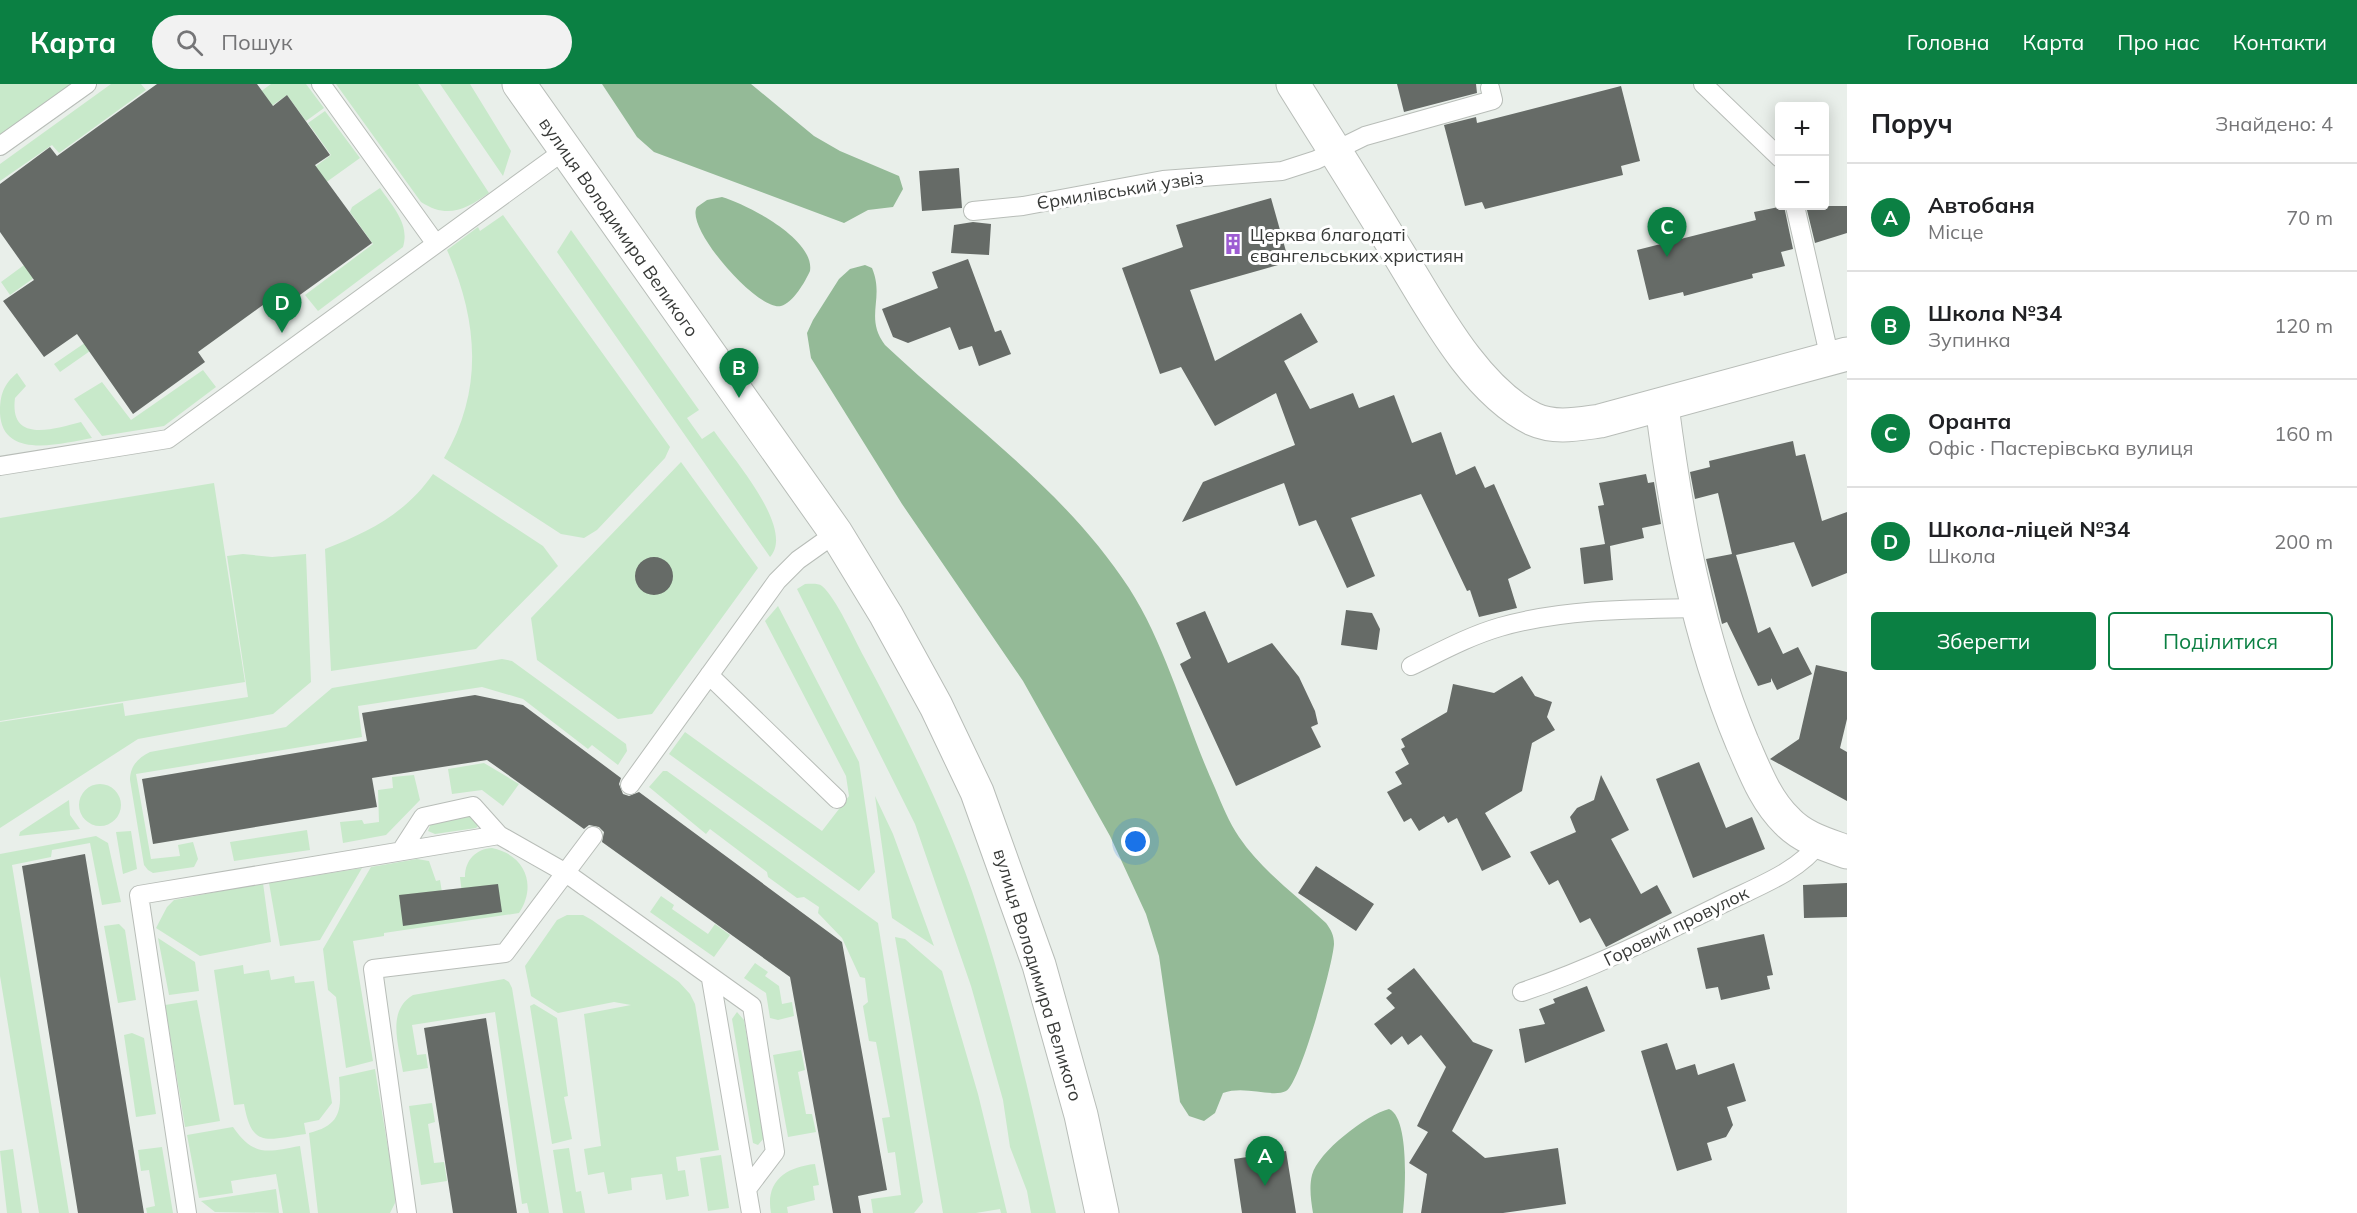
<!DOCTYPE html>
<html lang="uk">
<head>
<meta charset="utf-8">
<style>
	:root { --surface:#fff; --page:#f2f2f2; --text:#202124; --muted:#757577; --line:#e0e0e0; --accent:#0b8043 }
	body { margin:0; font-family:Mulish,sans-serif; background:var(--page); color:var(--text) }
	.controls { position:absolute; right:18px; top:18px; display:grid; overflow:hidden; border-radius:6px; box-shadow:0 3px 15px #0003 }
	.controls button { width:54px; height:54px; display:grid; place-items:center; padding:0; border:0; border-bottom:2px solid var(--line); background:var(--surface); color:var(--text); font:30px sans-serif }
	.you { position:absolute; left:1136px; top:758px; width:21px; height:21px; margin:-15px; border:4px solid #fff; border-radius:50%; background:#1a73e8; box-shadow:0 0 0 9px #1a73e833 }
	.badge { display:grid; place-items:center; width:39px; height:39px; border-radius:50%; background:var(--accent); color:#fff; font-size:20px; font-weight:700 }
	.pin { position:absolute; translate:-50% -50px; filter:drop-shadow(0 2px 3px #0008) }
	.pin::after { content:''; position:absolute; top:32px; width:21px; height:18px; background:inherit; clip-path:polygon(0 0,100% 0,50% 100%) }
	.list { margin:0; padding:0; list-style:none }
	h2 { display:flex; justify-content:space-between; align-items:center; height:78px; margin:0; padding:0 24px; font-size:26px }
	h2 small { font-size:20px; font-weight:400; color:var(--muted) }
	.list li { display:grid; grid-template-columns:39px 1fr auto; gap:18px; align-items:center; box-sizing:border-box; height:108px; padding:0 24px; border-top:2px solid var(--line) }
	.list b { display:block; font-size:22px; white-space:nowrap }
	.list p { margin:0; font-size:20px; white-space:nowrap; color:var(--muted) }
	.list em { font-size:20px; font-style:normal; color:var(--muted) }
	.actions { display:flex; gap:12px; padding:18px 24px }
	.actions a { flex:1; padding:14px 0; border:2px solid var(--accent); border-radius:6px; text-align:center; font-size:21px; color:var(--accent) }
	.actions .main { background:var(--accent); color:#fff }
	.icon { flex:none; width:33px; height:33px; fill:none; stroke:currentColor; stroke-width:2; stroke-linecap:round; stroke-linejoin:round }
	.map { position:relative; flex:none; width:1847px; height:1129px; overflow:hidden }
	header { display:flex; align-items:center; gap:36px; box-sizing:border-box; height:84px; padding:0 30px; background:var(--accent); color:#fff }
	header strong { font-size:28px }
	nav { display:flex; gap:33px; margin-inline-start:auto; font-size:21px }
	.search { width:420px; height:54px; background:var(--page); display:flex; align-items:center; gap:15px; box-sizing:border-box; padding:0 21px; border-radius:33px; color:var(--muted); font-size:22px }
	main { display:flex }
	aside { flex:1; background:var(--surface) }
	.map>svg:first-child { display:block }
</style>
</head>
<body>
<header>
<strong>Карта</strong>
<div class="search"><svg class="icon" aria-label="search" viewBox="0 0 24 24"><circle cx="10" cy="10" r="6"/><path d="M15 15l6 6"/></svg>Пошук</div>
<nav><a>Головна</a><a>Карта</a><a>Про нас</a><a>Контакти</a></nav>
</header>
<main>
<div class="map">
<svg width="1847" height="1129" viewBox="0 0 1847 1129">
	<rect width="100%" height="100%" fill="#e9efea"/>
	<!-- green -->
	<path fill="#c8e9ca" d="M0 0H72L0 51Z
		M111 0H141L146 6 59 69 52 61 0 97V80Z
		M271 0H306L324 24 306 37 287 11 245 41 248 17Z
		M336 0H418L489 109C465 126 447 135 421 118Z
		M440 0H470L511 67 503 92Z
		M325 27 360 74 300 117 289 102 331 71 308 39Z
		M380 104C393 123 410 140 403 163L318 227 305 211 373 160 350 128 352 123Z
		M503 131 670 363 665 374 597 446 584 454 561 450 444 374C484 306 478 236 447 166L478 143 480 147Z
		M571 146 699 326 687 334 702 355 714 347C731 372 796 445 770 473L557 168Z
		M35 173 45 186 10 211 1 198Z
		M95 252 100 260 60 288 54 280Z
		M203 286 216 303 164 342 102 352 74 315 102 298 131 336Z
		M17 289 26 302 15 314C9 360 54 345 81 338L92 354C63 359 2 377 0 329 0 311 3 301 17 289Z
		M681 378 758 484 652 630 618 635 537 576 531 534Z
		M433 390 543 462 558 482 476 565 331 587 325 465C369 448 406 429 433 390Z
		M214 399 245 598 0 637V434Z
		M243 470 272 473 306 470 311 598 273 630 138 655 0 744V638L123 619 125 632 248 613 227 472Z
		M805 500C811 500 818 499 822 502 836 514 855 556 864 573 906 651 951 741 978 825 1011 925 1033 1027 1056 1129H1031L1027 1107 1010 1063 1003 1016 971 902 915 740 797 505Z
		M778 522 859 678 875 788 859 807 669 670 685 648 822 747 849 712 846 692 765 537Z
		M502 575 512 577 626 660 627 667 618 681 592 661 588 665 523 615 482 603 358 622 362 653 136 690 151 775 180 772 178 761 193 758 198 775 194 783 153 789 148 786 144 781 130 696C130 682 138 674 150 668L286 643 332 604Z
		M484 679 519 700 503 722 482 706 452 710 448 685Z
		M663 687H667L878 839 923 1118 914 1129H873L871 1115 901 1111 895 1068 888 1069 882 1034 890 1033 876 958 869 957 863 922 868 918 865 894 860 893 842 854 818 829 819 823 804 813 797 814 768 793 767 788 710 745 706 750 649 703Z
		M414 691 420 716 386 751 343 759 340 738 362 736 364 740 379 738 378 706 393 704 392 693Z
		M79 721a21 21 0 1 1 42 0a21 21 0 1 1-42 0Z
		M875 712 893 750 934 862 892 834Z
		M69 716 70 731 80 745 19 752 20 748Z
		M473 732 480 740 476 744 435 750 428 747 431 739Z
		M307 746 310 766 234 777 230 758Z
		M131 747 137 785 123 790 116 748Z
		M96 752 108 759 121 818 102 821 90 759 52 766 51 773 12 781 69 1129H39L0 892V770Z
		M492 764C526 771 537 802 519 829L384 849V852L353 857 373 977 346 984 336 913 328 906 323 865 371 783 417 775 429 777 436 797 440 796 444 821 463 818 460 793H465C465 776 476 765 492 764Z
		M362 784 320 856 280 862 269 799Z
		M263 799 271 858 200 872 156 844 167 823 174 816Z
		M661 812 674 821 672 825 708 850 715 840 730 851 714 873 650 828Z
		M567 831H583L592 836 679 898 690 910 695 920 719 1066 676 1073 678 1087 685 1086 689 1112 666 1116 662 1090 631 1094 632 1106 608 1110 604 1088 588 1091 584 1065 601 1062 584 930 631 921 614 918 558 929 531 912 525 882 557 836Z
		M119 840 125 846 136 916 118 919 104 842Z
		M895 853 905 855 942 887 978 1010 1007 1129H1001L1000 1125 976 1129H943Z
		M158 854 195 878 199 907 169 911Z
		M755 879 768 888 765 892 779 902 782 920 792 918 794 932 778 936 770 934 766 909 744 894Z
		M243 881 244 890 269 886 271 896 294 892 295 899 314 897 332 1019 319 1036 304 1039 306 1050C268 1055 252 1066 244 1020L234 1021 214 886Z
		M504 895 509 898 512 904 549 1129H529L527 1119 522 1120 495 928 412 941 417 971 426 970 428 984 403 988C399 962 386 927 413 911Z
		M197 916 220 1037 185 1043 165 921Z
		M534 920 557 934 568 1012 564 1013 572 1055 552 1060 530 922Z
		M737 928 744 936 764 1054 758 1061 753 1059 752 1053 732 935Z
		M132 949 144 954 156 1030 136 1033 124 951Z
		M801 966 805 986 798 988 806 1030H812L816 1048 788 1053 773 971Z
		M375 985 395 1107V1119L390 1129H318L309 1049C344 1041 341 1022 339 993Z
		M432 1019 435 1038 428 1040 434 1079 444 1078 447 1097 421 1101 409 1022Z
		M233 1043C254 1073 267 1068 300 1062L310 1129H283L276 1090 231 1097 233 1109 199 1114 187 1051Z
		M162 1063 173 1129H147L146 1124 155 1122 149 1086 141 1087 138 1066Z
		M569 1064 576 1108 581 1107 585 1129H563L553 1066Z
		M13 1065 22 1129H7L0 1067Z
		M721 1071 729 1124 708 1127 700 1074Z
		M815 1080 819 1101 813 1102 815 1116 787 1123 788 1129H771C765 1097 786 1083 815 1080Z
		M276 1105 279 1129 215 1128 201 1117Z"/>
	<!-- forest -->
	<path fill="#94ba97" d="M602 0H751L814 52 840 67 899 92 903 105 893 123 868 126 844 139 654 68 637 53Z
		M722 113C748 121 815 155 810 187 805 198 793 219 781 222 758 228 684 143 697 123L707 116Z
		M865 181 872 184C885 215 864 233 885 261 969 340 1065 406 1129 504 1168 565 1185 638 1215 704 1222 721 1229 738 1239 753 1262 787 1296 811 1326 839 1331 846 1334 851 1334 860 1333 880 1300 1000 1286 1007 1272 1014 1245 1001 1223 1009L1215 1029 1204 1037 1189 1032 1180 1018 1159 872 1146 830 1110 752 1023 597 902 420 811 274 807 249 813 236 839 195 850 185Z
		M1389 1025C1410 1034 1405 1109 1403 1129H1313C1311 1117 1309 1103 1312 1091 1318 1068 1366 1031 1389 1025Z"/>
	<!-- building -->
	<path fill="#666b67" d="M157 0H257L273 22 287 11 330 71 315 81 372 159 297 213 289 202 198 268 205 278 133 330 77 250 44 273 3 217 34 196 0 148V100L50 63 57 72Z
		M1397 0H1476L1477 9 1404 28Z
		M1621 2 1640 77 1621 82 1623 91 1485 125 1482 118 1465 122 1444 41 1476 33 1477 39Z
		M959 84 962 124 922 127 919 87Z
		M1271 114 1289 178 1190 206 1215 277 1301 229 1318 258 1284 277 1310 325 1353 309 1359 324 1394 311 1412 359 1441 348 1456 391 1475 382 1485 404 1494 400 1531 484 1508 495 1517 524 1479 533 1470 506 1467 507 1421 410 1351 434 1375 492 1347 504 1316 436 1299 442 1284 399 1182 438 1203 398 1295 361 1276 309 1215 342 1181 283 1160 290 1122 184 1183 163 1176 141Z
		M1784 122 1793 165 1781 168 1785 182 1752 190 1753 194 1684 212 1683 208 1649 216 1637 166 1756 136 1754 128Z
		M1806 122H1847V149L1815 159Z
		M973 138 991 140 989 171 951 169 954 141Z
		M968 175 995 248 1001 246 1011 270 979 282 972 262 959 266 950 243 908 259 893 253 882 225 938 204 932 188Z
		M1793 357 1796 372 1805 370 1822 437 1847 428V489L1812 503 1794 458 1736 471 1758 549 1770 543 1783 570 1798 563 1812 590 1777 606 1771 594V598L1758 602 1727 538 1722 540 1706 475 1732 470 1718 409 1695 415 1690 388 1710 383 1709 377Z
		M1646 390 1648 399 1654 398 1661 440 1642 444 1644 454 1610 462 1613 496 1584 500 1580 464 1605 460 1598 422 1604 421 1599 399Z
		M635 492a19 19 0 1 1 38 0a19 19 0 1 1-38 0Z
		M1346 526 1372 529 1380 545 1377 566 1341 561Z
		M1205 527 1228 579 1272 559 1299 593 1315 627 1318 640 1311 643 1321 663 1236 702 1180 580 1191 574 1176 539Z
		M1816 581 1847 588V635L1840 664 1847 668V717L1770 675 1799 655Z
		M1522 592 1535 612 1552 618 1547 633 1555 646 1532 659 1522 707 1485 729 1511 773 1482 787 1457 734 1448 739 1444 732 1419 747 1411 734 1404 738 1387 708 1402 700 1395 688 1409 680 1401 665 1405 663 1401 655 1447 628 1453 600 1494 609Z
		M475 611 523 621 621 694 619 700 623 710 629 712 639 708 842 858 887 1106 858 1112 861 1129H833L790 893 602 758 604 748 599 743 589 741 584 745 487 676 372 694 377 723 153 760 142 695 367 657 362 629Z
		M1699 678 1726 744 1752 733 1765 765 1693 794 1656 695Z
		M1601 691 1629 746 1611 755 1641 810 1657 801 1672 829 1606 863 1590 834 1580 839 1558 796 1549 801 1530 768 1576 748 1570 733 1577 724 1594 716Z
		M85 770 144 1129H78L22 782Z
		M1316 782 1374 820 1356 847 1298 809Z
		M1847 799V833L1804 834 1803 801Z
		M498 800 502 828 403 842 399 811Z
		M1764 850 1773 891 1767 892 1770 905 1721 916 1718 903 1706 905 1697 864Z
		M1414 884 1473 958 1493 966 1452 1047 1485 1074 1558 1064 1566 1120 1503 1129H1421L1427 1090 1409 1079 1428 1048 1417 1042 1446 983 1421 951 1408 961 1402 952 1391 961 1374 940 1395 924 1386 914 1392 909 1387 905Z
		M1587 902 1605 947 1525 979 1519 945 1545 940 1539 925 1555 919 1553 915Z
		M486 934 517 1129H453L424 944Z
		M1667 959 1676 986 1695 980 1698 991 1734 979 1746 1017 1727 1023 1733 1041 1726 1053 1707 1059 1712 1076 1677 1087 1641 967Z
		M1286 1067 1296 1129H1242L1234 1075Z"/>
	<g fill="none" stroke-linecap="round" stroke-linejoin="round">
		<defs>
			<path id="service" d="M321 0 436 160
				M1703 0 1780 74
				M0 62 87 0
				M1795 122 1830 275
				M973 127 1023 122 1163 96 1282 87 1316 76 1365 52 1493 16 1490 4
				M0 382 168 355 565 66
				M1411 582C1440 568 1469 552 1500 543 1563 525 1633 525 1698 524
				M709 591 837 715
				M630 701 777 497 798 476 836 449
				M401 767 423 733 473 722 499 751 566 789 752 922 775 1068 747 1105
				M711 895 751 1129
				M1522 908C1591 885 1655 853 1720 821 1753 804 1798 789 1820 758
				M187 1129 139 811 499 751
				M407 1129 373 885 505 869 593 752"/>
			<path id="minor" d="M1293 0C1326 53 1360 106 1392 159 1428 216 1471 304 1533 335 1555 345 1578 340 1600 337L1847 270
				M1662 322C1677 437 1697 550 1742 658 1754 685 1765 716 1787 737 1803 754 1825 760 1847 768"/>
			<path id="secondary" d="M519 0 836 449 886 531 936 622 977 708 1039 881 1081 1031 1102 1129"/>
		</defs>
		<!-- service casing -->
		<use href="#service" stroke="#b8bdb8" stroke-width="20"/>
		<!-- minor casing -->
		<use href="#minor" stroke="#b8bdb8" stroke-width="35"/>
		<!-- secondary casing -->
		<use href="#secondary" stroke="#b8bdb8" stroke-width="35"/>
		<!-- service -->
		<use href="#service" stroke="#fff" stroke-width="18"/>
		<!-- minor -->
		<use href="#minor" stroke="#fff" stroke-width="33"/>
		<!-- secondary -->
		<use href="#secondary" stroke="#fff" stroke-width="33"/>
	</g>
	<!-- icons -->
	<defs>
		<symbol id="building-bare" viewBox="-9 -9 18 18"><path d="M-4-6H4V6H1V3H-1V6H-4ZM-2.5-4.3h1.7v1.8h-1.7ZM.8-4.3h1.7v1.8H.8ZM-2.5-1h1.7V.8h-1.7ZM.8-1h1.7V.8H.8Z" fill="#9d5cd2" stroke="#fff" stroke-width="2.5" paint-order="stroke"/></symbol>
	</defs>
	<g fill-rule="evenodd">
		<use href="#building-bare" x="1218" y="145" width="30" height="30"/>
	</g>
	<g text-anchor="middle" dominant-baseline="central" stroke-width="6" stroke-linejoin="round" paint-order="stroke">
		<!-- street labels -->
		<g font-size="18" fill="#383a38" stroke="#fff">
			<text transform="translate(1120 106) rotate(-9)">Єрмилівський узвіз</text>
			<text transform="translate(619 143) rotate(55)">вулиця Володимира Великого</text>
			<text transform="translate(1676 842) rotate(-26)">Горовий провулок</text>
			<text transform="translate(1038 891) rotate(73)">вулиця Володимира Великого</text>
		</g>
		<!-- poi labels -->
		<g font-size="18" fill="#383a38" stroke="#fff" text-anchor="start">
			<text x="1250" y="150">Церква благодаті<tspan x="1250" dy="21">євангельських християн</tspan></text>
		</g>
	</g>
</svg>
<div class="controls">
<button>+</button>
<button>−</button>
</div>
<div class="you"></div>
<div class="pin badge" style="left:1265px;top:1102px">A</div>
<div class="pin badge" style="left:739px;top:314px">B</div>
<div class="pin badge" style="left:1667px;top:173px">C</div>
<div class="pin badge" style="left:282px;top:249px">D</div>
</div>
<aside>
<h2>Поруч<small>Знайдено: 4</small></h2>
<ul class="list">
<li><span class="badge">A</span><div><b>Автобаня</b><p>Місце</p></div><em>70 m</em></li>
<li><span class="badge">B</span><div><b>Школа №34</b><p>Зупинка</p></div><em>120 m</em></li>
<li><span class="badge">C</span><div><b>Оранта</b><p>Офіс · Пастерівська вулиця</p></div><em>160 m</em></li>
<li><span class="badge">D</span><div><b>Школа-ліцей №34</b><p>Школа</p></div><em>200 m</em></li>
</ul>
<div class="actions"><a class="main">Зберегти</a><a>Поділитися</a></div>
</aside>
</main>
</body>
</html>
